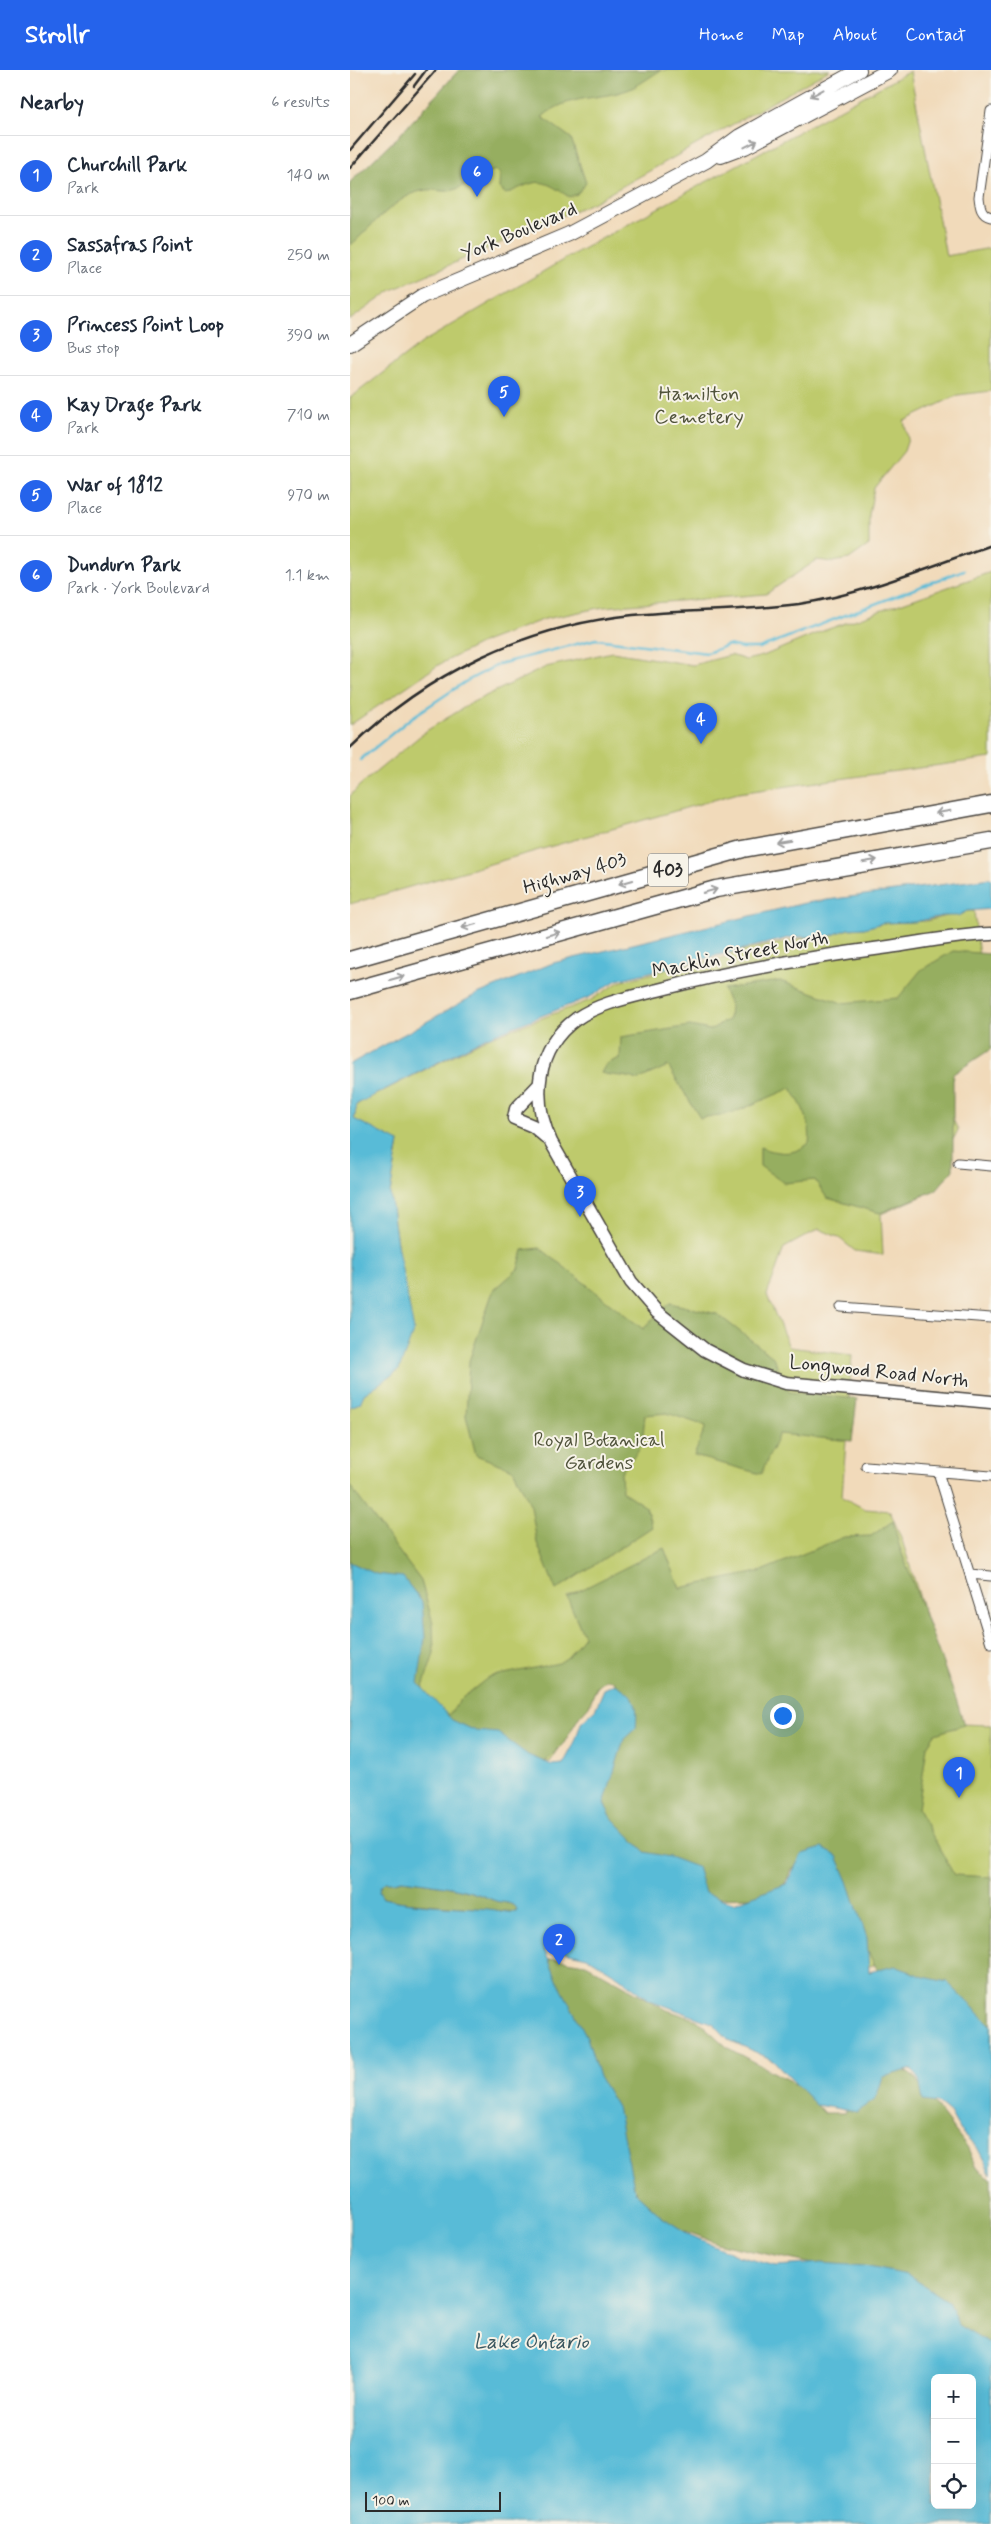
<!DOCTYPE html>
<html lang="en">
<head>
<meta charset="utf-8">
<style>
	:root { --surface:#fff; --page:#f6f6f7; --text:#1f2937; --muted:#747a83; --line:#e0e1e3; --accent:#2563eb }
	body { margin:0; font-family:Mynerve,sans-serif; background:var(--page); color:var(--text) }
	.controls { position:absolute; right:15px; bottom:15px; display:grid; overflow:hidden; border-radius:8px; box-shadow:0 5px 20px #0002 }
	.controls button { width:45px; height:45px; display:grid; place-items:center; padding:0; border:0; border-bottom:1px solid var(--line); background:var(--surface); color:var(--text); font:25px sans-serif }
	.scale { position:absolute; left:15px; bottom:12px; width:136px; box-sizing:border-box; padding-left:5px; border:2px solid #2b2b2b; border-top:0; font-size:14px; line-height:18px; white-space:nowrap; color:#2b2b2b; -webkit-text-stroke:4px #f7f3e8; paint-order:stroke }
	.you { position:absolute; left:432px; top:1645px; width:18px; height:18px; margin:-12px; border:4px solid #fff; border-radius:50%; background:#1a73e8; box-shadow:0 0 0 8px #1a73e833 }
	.badge { display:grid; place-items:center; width:32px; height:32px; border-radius:50%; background:var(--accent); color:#fff; font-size:16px; font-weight:700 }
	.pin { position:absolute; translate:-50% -41px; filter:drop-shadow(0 1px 2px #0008) }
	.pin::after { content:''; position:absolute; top:26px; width:18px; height:15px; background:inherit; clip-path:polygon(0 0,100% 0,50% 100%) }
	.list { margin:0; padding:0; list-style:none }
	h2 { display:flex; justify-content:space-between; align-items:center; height:65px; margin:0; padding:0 20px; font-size:21px }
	h2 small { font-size:16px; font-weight:400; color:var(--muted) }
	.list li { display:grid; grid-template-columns:32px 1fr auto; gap:15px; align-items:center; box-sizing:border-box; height:80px; padding:0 20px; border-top:1px solid var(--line) }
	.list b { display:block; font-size:19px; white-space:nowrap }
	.list p { margin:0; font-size:16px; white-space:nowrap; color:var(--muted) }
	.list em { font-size:16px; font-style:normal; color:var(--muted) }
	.icon { flex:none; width:28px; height:28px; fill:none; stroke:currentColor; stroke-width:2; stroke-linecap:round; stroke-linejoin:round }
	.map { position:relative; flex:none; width:641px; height:2454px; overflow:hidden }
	header { display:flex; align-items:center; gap:30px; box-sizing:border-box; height:70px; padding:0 25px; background:var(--accent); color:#fff }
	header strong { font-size:24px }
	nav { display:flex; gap:28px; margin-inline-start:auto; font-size:18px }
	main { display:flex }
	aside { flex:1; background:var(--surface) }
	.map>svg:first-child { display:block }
</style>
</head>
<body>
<header>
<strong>Strollr</strong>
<nav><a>Home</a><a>Map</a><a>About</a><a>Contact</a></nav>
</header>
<main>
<aside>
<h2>Nearby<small>6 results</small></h2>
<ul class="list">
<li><span class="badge">1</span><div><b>Churchill Park</b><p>Park</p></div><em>140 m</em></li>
<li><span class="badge">2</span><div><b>Sassafras Point</b><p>Place</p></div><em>250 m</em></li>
<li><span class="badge">3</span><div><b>Princess Point Loop</b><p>Bus stop</p></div><em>390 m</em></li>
<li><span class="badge">4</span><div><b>Kay Drage Park</b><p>Park</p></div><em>710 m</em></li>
<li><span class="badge">5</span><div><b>War of 1812</b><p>Place</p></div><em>970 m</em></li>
<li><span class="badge">6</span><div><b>Dundurn Park</b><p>Park · York Boulevard</p></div><em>1.1 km</em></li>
</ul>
</aside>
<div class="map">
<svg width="641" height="2454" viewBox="0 0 641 2454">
	<rect width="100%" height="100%" fill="#f7f3e8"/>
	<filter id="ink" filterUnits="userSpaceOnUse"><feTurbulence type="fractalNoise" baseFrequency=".02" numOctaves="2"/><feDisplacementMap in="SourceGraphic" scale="10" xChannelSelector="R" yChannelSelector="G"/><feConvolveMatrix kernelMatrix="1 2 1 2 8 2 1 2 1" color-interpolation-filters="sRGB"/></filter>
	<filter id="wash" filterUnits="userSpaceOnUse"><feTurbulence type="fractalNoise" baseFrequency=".0096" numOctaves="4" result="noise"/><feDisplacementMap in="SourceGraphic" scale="20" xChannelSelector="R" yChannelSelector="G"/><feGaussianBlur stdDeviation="1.12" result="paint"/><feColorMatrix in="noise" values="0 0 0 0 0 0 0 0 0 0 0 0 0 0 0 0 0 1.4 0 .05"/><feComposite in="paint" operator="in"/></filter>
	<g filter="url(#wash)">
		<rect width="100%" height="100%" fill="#f1daba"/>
		<!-- green -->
		<path fill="#beca6c" stroke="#747a4c" d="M109 0H480L244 132 42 220 0 250V112L48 67Z
			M560 1 596 186 641 178V321L608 325 554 351 558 369 554 381 524 418 519 445V475L499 489 483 492 467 490 416 524 254 537 195 549 136 571 90 594 0 655V328L73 272 218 187Z
			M641 502V688L388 723 0 834V726L9 716 76 661 123 632 196 597 262 582 343 595 381 585 396 590 413 586 470 562Z
			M617 841H624L635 943 594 1001V1030L608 1060 575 1125 531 1144 533 1185 505 1181 488 1167 469 1159 434 1178 417 1225 439 1277 502 1285 492 1427 515 1439 540 1441 552 1470 609 1654 641 1655V1972L559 1887 510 1898V1830L290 1651 259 1598 236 1636 222 1649 215 1670 200 1692 193 1691 93 1646 59 1609 0 1492V1337L10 1333 14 1324 49 1300 47 1174 40 1123 49 1073 4 1049 7 1034 138 968 241 930 269 912 322 898 379 887 381 883 465 866H480L498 859 514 858 533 853 576 851Z"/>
		<!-- forest -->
		<path fill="#96ae60" stroke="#606c46" d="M109 0H311C301 6 291 14 280 19 249 31 220 23 192 47L221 68 236 113 227 124 219 127C189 106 188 110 156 124L149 118 150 104 146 100C130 104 118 115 104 120 93 123 87 119 77 120 49 122 19 159 0 176V112L48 67Z
			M603 881 641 884V979L603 1004V1100L586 1120 530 1143 477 1128 465 1110 434 1113 410 1096V1077C428 1084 444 1086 459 1073 462 1052 452 1036 441 1018L383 1043 350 1048 318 996 287 1010C274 1004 264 1007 251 1003L256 994 270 988 271 967 340 956 360 960 379 949 380 935 373 919 430 911 492 933 548 928 571 900Z
			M190 1178 293 1259 320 1233 367 1244 423 1287 439 1322 507 1329 502 1371 429 1364 411 1404 344 1386 356 1356 317 1343 295 1345 292 1375 271 1403 272 1421 296 1437 302 1457 206 1520 187 1473 181 1436 163 1399 126 1385 116 1346 119 1291 143 1221 168 1199 173 1180Z
			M0 1416 71 1511 83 1553 84 1583 69 1630 0 1502Z
			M543 1451 549 1475 606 1629 614 1655 585 1664 577 1676 568 1739 604 1805 641 1807V1982L529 1903 478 1806 462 1792 442 1799 432 1819 402 1827 366 1828 346 1824 269 1767 250 1725 275 1635 264 1611 256 1610 246 1618 239 1636 229 1647 214 1673 194 1693 92 1653 112 1628 139 1607 209 1593 218 1587 234 1566 217 1527 314 1478 330 1518 409 1502 494 1467 521 1466Z
			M52 1810C83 1814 115 1817 143 1830 152 1834 162 1830 167 1840L166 1842 52 1832 33 1828 29 1822 30 1817 35 1811 44 1812Z
			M204 1889 236 1894 317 1940 347 1950 377 1977 449 2016 474 2043H494L507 2023 525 2006 554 2000 565 2008 618 2078 626 2098 641 2108V2300L532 2209 370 2174 325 2157 289 2129 265 2075 194 1891Z"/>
		<!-- water -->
		<path fill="#59bbd7" stroke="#427381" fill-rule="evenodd" d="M641 808V839L617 841 608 846H592L565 852 533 853 514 858 498 859 480 866 443 867 267 910 240 927 137 967 7 1034 4 1049 49 1072 40 1123 47 1174 64 1260 49 1300 14 1324 10 1333 0 1337V994L125 925 203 893 455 833Z
			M0 1492 26 1504 53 1507 72 1532 75 1568 68 1613 102 1650 126 1661 148 1663 178 1685 202 1695 213 1694 224 1674 231 1653 245 1640 254 1619 265 1614C287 1626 288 1635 286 1658L274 1669 254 1734 263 1749 295 1782 320 1787 347 1797 355 1823 384 1833 436 1814 452 1784 472 1778 487 1786 498 1811 517 1868 519 1902 545 1896 574 1907 597 1912 641 1955V2104L627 2077 610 2061 600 2043 588 2033 573 2031 569 2010 562 1999 533 2007 526 2028 507 2042 466 2035 423 1990 379 1970 364 1954 300 1930 268 1906 237 1887 193 1877 208 1912 237 1967 249 2007 267 2037 285 2122 312 2147 340 2165 388 2186 426 2196 472 2193 514 2196 558 2205 598 2231 608 2255 641 2275V2454H0ZM52 1810C83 1814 115 1817 143 1830 152 1834 162 1830 167 1840L166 1842C156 1843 148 1840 138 1839 104 1836 67 1836 33 1828L29 1822 30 1817 35 1812H44ZM585 2308H622V2435H585Z"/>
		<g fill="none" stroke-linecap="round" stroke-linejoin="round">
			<!-- stream -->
			<path stroke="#59bbd7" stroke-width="2.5" d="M10 690 61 648 115 612 149 594 246 569 357 583 378 575 392 578H409L614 500"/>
		</g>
	</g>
	<g filter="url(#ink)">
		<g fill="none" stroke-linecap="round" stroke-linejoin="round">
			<defs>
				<path id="street" d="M641 41 629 127C630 137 631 145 641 147
					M608 1093 641 1096
					M491 1237 641 1248
					M516 1396 641 1406
					M588 1402 641 1573
					M620 1504 641 1506"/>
				<path id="secondary" d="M641 864C607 865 573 872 539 877 462 887 384 900 308 920 281 927 249 933 226 949 185 979 181 1029 201 1072L281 1212 307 1242 355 1280 394 1300 436 1313 641 1332
					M188 1016 166 1039 164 1048 183 1056 197 1068"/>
				<path id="primary" d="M371 86 395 77 540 0
					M0 274 72 226 219 164 356 91 390 66 509 0"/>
				<path id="highway" d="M0 890 393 779 641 734
					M0 921 366 819 641 771"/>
			</defs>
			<!-- street casing -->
			<use href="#street" stroke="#494540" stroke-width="11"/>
			<!-- secondary casing -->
			<use href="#secondary" stroke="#494540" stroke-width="15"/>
			<!-- primary casing -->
			<use href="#primary" stroke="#494540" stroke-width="16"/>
			<!-- highway casing -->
			<use href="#highway" stroke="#494540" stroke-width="19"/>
			<!-- street -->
			<use href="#street" stroke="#fff" stroke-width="9"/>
			<!-- secondary -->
			<use href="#secondary" stroke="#fff" stroke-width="12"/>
			<!-- primary -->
			<use href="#primary" stroke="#fff" stroke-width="14"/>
			<!-- highway -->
			<use href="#highway" stroke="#fff" stroke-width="16"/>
			<!-- rail -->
			<path stroke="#2b2b2b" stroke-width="2.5" d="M64 16 76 0
				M0 80 65 4
				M0 98 86 0
				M0 678C77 603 175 556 283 545 338 540 394 541 449 534 515 524 578 497 641 475"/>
		</g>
		<!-- one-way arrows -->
		<defs><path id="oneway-shaft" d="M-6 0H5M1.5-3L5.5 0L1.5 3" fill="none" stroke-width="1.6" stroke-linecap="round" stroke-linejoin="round" transform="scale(1.25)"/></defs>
		<g stroke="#a0a0a0">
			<use href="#oneway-shaft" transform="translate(467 23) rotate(151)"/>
			<use href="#oneway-shaft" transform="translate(401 74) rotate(-27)"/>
			<use href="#oneway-shaft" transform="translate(593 742) rotate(171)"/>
			<use href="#oneway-shaft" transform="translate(433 771) rotate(170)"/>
			<use href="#oneway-shaft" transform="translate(520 791) rotate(-10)"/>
			<use href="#oneway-shaft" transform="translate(276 812) rotate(164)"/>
			<use href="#oneway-shaft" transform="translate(360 821) rotate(-15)"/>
			<use href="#oneway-shaft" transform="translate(119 856) rotate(164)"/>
			<use href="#oneway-shaft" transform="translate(203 864) rotate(-16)"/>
			<use href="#oneway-shaft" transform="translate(47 908) rotate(-16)"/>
		</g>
	</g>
	<g text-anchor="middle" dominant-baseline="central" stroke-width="4" stroke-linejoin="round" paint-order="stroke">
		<!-- shield labels -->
		<rect fill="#f7f3e8" stroke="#686764" stroke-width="1" x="298" y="783.5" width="40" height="33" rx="4"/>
		<g font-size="19" font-weight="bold" fill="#2b2b2b">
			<text x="318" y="800">403</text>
		</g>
		<!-- street labels -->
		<g font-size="20" fill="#2b2b2b" stroke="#f7f3e8">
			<text transform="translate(169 162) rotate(-23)">York Boulevard</text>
			<text transform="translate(225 804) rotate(-16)">Highway 403</text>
			<text transform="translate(390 885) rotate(-11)">Macklin Street North</text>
			<text transform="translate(529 1302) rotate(6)">Longwood Road North</text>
		</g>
		<!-- park labels -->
		<g font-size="20" fill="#50533b" stroke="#f7f3e8">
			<text x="349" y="324">Hamilton<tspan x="349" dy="23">Cemetery</tspan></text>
			<text x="249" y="1370">Royal Botanical<tspan x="249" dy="23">Gardens</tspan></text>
		</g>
		<!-- water labels -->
		<g font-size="21" font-style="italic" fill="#39565f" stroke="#f7f3e8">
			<text x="181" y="2272">Lake Ontario</text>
		</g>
	</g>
</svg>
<div class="controls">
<button>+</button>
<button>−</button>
<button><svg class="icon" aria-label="locate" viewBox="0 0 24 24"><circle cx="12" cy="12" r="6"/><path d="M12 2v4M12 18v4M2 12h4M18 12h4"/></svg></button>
</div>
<div class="scale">100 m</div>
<div class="you"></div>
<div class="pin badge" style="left:609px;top:1728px">1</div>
<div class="pin badge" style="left:209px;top:1895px">2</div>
<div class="pin badge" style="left:230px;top:1147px">3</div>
<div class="pin badge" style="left:351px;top:674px">4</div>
<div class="pin badge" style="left:154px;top:347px">5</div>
<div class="pin badge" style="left:127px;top:127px">6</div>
</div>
</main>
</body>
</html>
